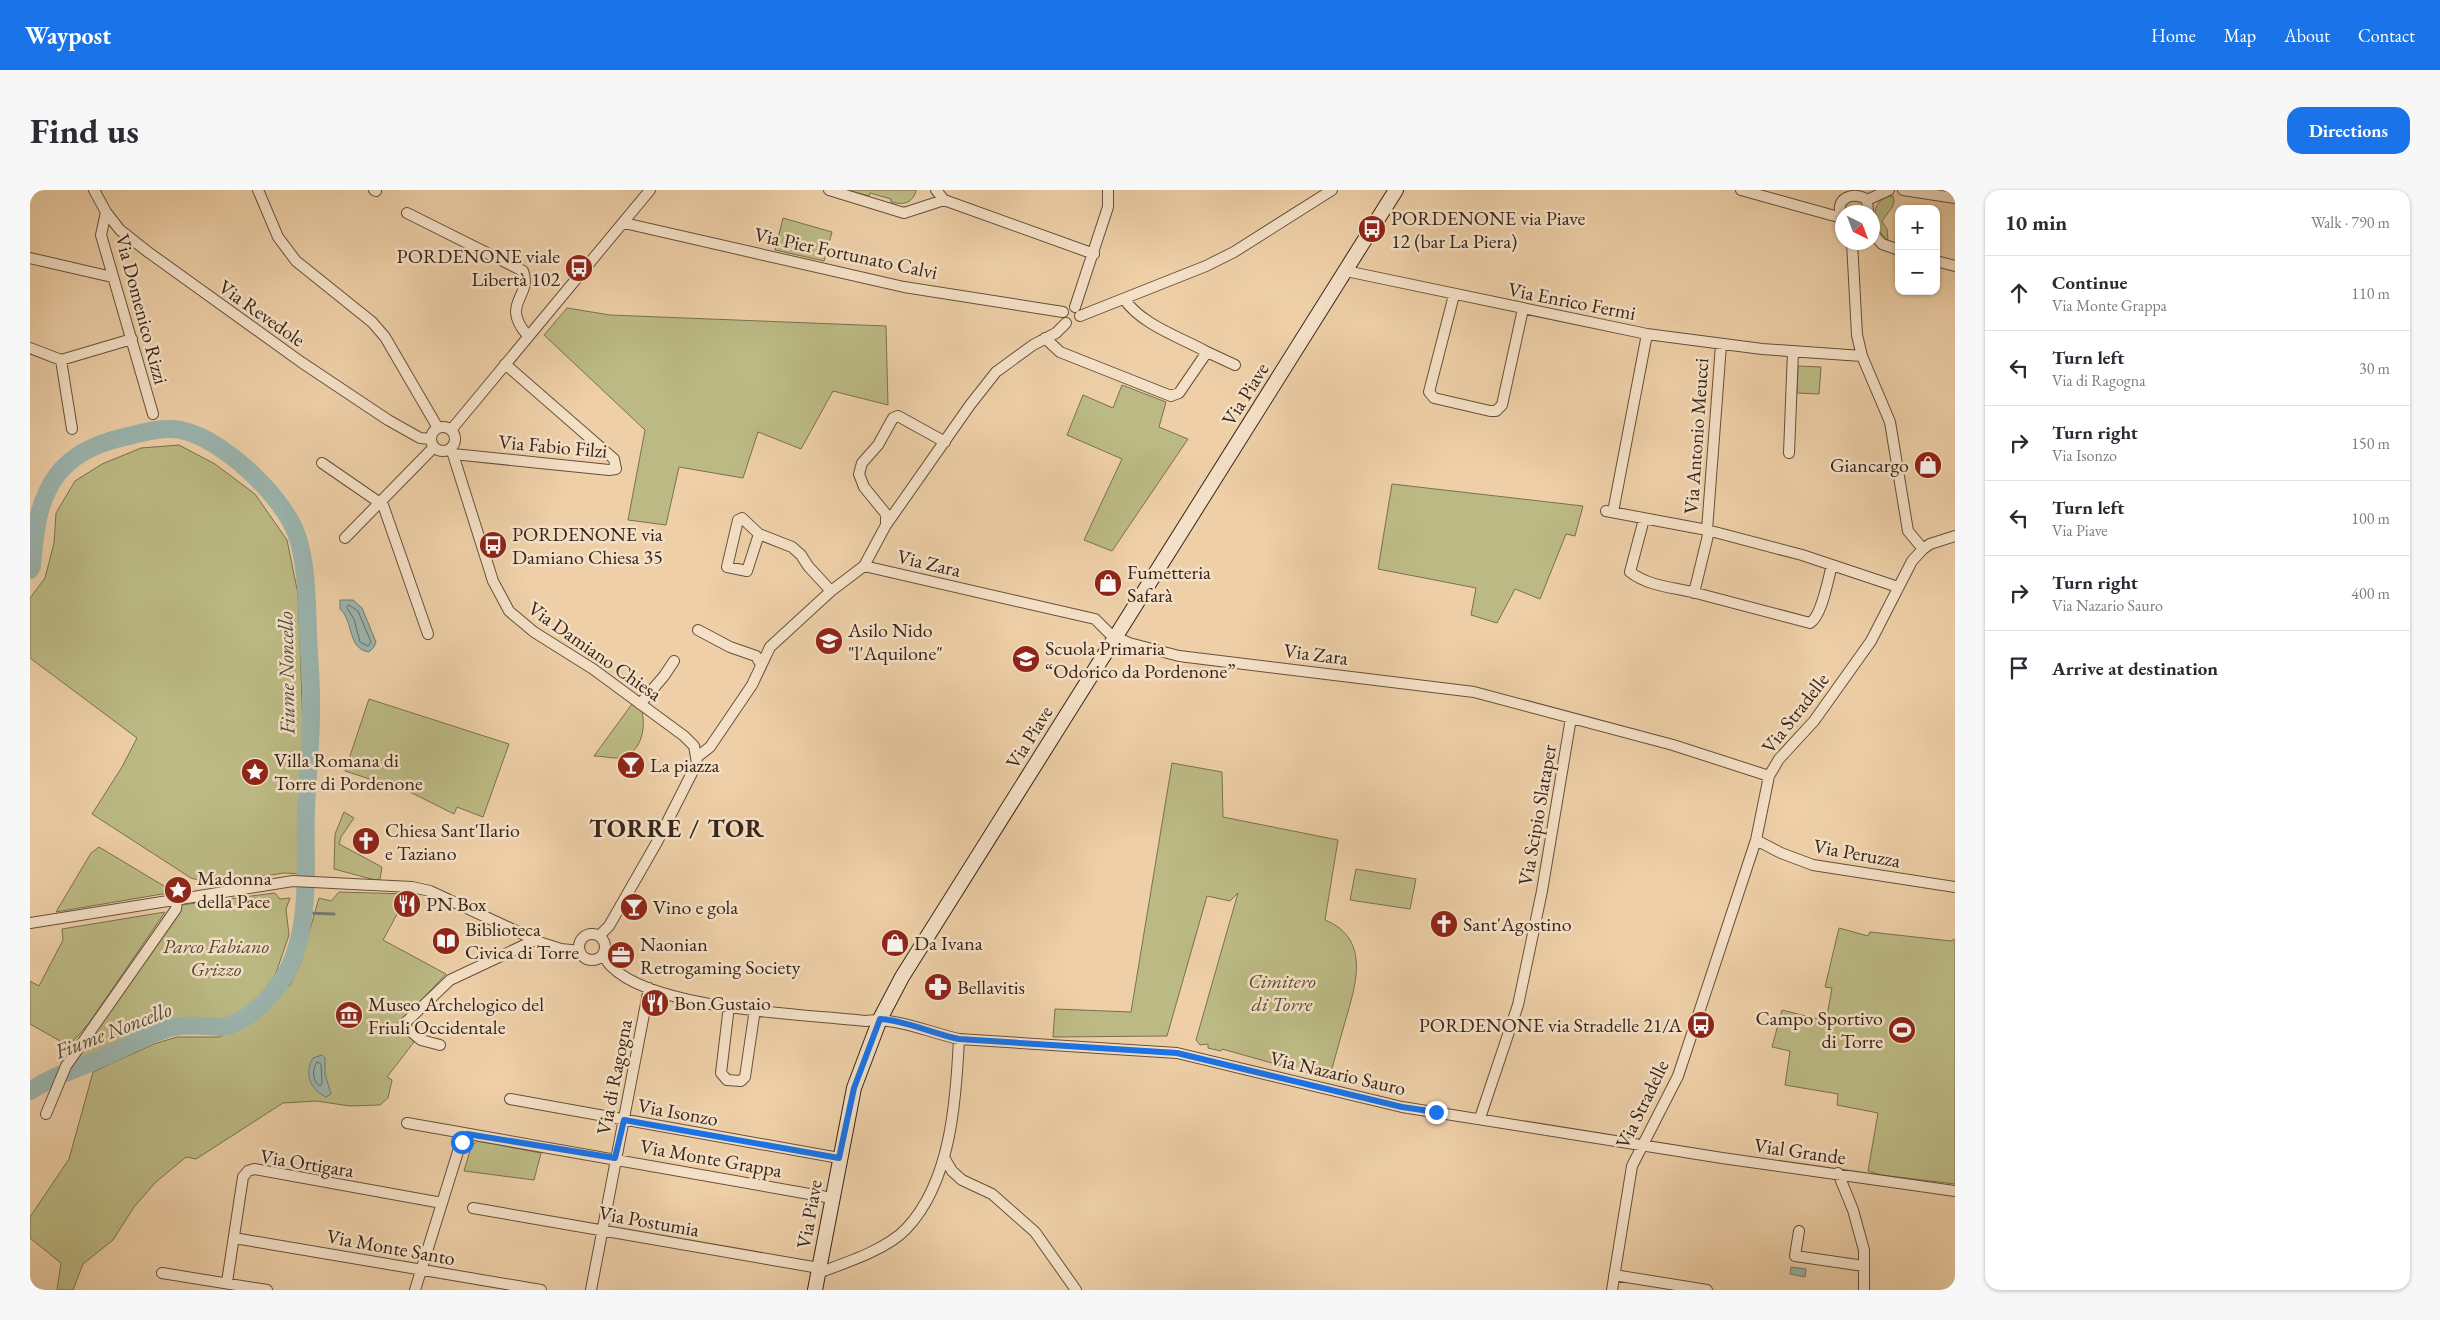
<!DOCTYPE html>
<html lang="en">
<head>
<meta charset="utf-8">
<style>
	:root { --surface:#fff; --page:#f7f7f7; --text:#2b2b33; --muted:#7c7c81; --line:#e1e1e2; --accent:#1a73e8 }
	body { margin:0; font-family:"EB Garamond",serif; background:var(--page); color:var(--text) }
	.controls { position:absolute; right:15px; top:15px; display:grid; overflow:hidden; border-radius:10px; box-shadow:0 1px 4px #0004 }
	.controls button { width:45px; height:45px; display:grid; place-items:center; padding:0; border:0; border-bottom:1px solid var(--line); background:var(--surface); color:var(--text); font:25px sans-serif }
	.compass { position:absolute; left:1805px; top:15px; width:45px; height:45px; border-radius:50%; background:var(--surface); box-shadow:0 1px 4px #0004; rotate:138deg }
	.stop { position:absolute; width:15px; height:15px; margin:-11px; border:4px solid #1a73e8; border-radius:50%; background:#fff }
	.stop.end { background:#1a73e8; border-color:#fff; box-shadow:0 1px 5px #0008 }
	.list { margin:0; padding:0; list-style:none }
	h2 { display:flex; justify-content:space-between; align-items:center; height:65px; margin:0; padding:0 20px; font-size:21px }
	h2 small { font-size:16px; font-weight:400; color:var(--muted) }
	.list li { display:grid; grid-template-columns:32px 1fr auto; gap:15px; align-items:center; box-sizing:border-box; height:75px; padding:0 20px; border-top:1px solid var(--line) }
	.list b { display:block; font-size:19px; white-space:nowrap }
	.list p { margin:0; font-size:16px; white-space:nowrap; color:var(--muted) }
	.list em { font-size:16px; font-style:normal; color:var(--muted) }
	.icon { flex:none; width:28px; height:28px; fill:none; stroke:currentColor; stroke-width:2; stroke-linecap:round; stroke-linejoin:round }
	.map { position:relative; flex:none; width:1925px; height:1100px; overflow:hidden; border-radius:15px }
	header { display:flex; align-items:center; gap:30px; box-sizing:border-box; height:70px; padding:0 25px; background:var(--accent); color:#fff }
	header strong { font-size:24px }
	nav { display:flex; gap:28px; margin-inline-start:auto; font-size:18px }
	.intro { display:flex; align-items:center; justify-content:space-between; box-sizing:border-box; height:120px; padding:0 30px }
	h1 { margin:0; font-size:35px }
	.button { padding:12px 22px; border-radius:15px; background:var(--accent); color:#fff; font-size:18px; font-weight:700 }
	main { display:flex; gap:30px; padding:0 30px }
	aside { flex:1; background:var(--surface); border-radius:15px; box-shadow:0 1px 4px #0004 }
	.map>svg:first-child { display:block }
</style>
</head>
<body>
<header>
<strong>Waypost</strong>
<nav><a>Home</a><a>Map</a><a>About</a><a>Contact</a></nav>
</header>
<div class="intro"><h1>Find us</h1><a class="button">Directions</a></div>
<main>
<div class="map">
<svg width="1925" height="1100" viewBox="0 0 1925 1100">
	<rect width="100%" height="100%" fill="#eecfa7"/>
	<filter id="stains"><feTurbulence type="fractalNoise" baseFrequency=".004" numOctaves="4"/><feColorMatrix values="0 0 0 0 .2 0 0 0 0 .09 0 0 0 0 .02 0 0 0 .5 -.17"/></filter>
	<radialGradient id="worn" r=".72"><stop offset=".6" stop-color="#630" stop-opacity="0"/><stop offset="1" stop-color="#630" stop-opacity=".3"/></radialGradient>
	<!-- green -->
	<path fill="#bcba84" stroke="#7a704f" d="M817 0H886V1C882 14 873 15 861 12V9L840 3 839 6Z
		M1857 6H1863C1867 18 1856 22 1852 32L1857 39 1858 50C1843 39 1838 16 1857 6Z
		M753 28 802 42 794 71 745 60Z
		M537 118 580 125 856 136 858 215 803 201 771 259 728 242 713 288 649 277 636 335 598 330 615 240 514 145Z
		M1768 176 1791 177 1789 204 1767 203Z
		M1092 195 1136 212 1129 237 1158 249 1082 361 1054 350 1092 269 1037 245 1053 205 1083 218Z
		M149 255 185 274 225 304 257 350 268 404 273 536 271 684 254 683 182 694 161 688 62 624 92 577 107 548 0 468V408L15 388 24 353 26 323 45 291 72 274 111 258Z
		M1362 294 1553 316 1545 346 1536 344 1510 409 1485 399 1467 433 1441 425 1446 398 1348 379Z
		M339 509 479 554 453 627 427 617 424 624 380 602 315 581Z
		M602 514 612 521C616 540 611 565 588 568 580 568 571 566 564 566Z
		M1142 573 1192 582 1193 627 1308 650 1295 730C1342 749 1325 797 1315 832 1310 851 1304 870 1299 889L1192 859 1191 861 1178 858V854L1170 855 1166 850 1208 703 1200 711 1177 706 1137 846 1023 847 1025 819 1101 822Z
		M314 622 324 628 311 647 309 654 352 677 350 689 345 690 304 679 305 644Z
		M69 657 144 702 26 722 61 663Z
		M1326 679 1386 689 1380 719 1320 710Z
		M309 702 378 704 353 750 416 784 368 835 384 852 357 887 362 890 358 908 350 915 320 916 286 911 253 913 166 969 156 967 126 992 104 1017 83 1050 53 1074 43 1100H27L31 1073 0 1048V1027L39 969 63 882 124 854 147 847H189L213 835 241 814 260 795 270 774 289 708 301 711Z
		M245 703 250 709 260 708 256 719 259 745 245 786 230 806 214 820 197 829 149 830 129 835 45 873 57 851 151 715Z
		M135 722 59 833 39 856 0 834V791L9 796 33 750 32 739Z
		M1809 738 1838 746 1840 742 1921 751 1925 749V994L1851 985 1838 981 1848 923 1807 915 1808 904 1755 895 1760 861 1742 857 1752 820 1796 831 1802 798 1795 797Z
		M447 951 511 963 504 990 434 981 441 957Z"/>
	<!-- water -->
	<path fill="#9bb5af" stroke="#737b73" d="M310 410H323L332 418 346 452 344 457 339 462C317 459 324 431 310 419Z
		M292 865 295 868V884L301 904 296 907C280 900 274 883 283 868Z
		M1761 1077 1776 1079 1775 1087 1760 1084Z"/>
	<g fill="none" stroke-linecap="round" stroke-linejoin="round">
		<!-- shore -->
		<path stroke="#696d64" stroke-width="1" d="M319 415 328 421 341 452 338 456 330 452 324 429 317 418Z
			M287 872 291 874 292 893 290 896C282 891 282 879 287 872Z"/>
		<!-- stream -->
		<path stroke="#737b73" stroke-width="3" d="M275 723 304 724"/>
		<!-- river -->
		<path stroke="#9bb5af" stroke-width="18" d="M0 380 2 376C5 344 7 312 27 285 42 265 66 254 90 248 110 244 130 236 151 240 192 249 251 304 266 343 277 371 277 415 278 444 279 471 282 497 281 523 281 556 277 587 276 620 274 681 285 754 242 804 231 817 208 837 190 837 170 836 153 833 134 840 113 847 93 859 72 868 47 879 22 886 0 901"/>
		<defs>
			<path id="street" d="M64 0 76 22 90 40 118 62 271 172 358 230 390 248 400 249
				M228 0 248 47 266 71 342 132 355 147 408 238
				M344 0 346 1
				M799 0 874 23 914 10
				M906 0 914 10 1064 64
				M1711 0 1812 28
				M1873 0 1925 8
				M1837 10 1859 0
				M76 22 71 45 123 224
				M377 23 493 81C503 107 469 113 498 146
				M1812 26C1803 9 1824 0 1837 10L1838 22
				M594 33 874 97 1033 122
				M1842 43 1852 54 1869 60
				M1822 52 1827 145 1832 166 1860 232 1878 341 1893 359
				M0 68 82 87
				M1906 71 1925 76
				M1316 81 1617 144 1732 159 1832 166
				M1424 105 1399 202 1404 208 1460 221H1466L1472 215 1493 119
				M1094 109C1112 135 1150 147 1177 162
				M1045 117 1078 17V0
				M1050 126 1176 76 1204 62 1302 0
				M1015 148 1030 162 1141 206 1149 203 1177 162 1205 175
				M0 158 31 170 102 149
				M31 170 42 239
				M401 249a12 12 0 1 1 24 0a12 12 0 1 1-24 0Z
				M421 240 620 0
				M421 258 463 391 479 421 504 442 563 479 654 546 664 556 667 573 627 652 579 736 569 746
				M1759 263 1763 161
				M423 264 579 280 586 279 584 269 475 174
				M292 273 353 315 398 444
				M1576 321 1677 340 1772 365 1868 397
				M1583 322 1617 144
				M1614 329 1600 382C1620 397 1643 397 1666 403 1704 413 1742 423 1780 433 1792 426 1798 389 1802 375
				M856 335V324L834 297 829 284 832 273 848 255 863 228 868 226 915 252
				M1677 340 1691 155
				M729 344 717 381 697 377 708 330 712 328 729 344 762 357 771 365 778 376 801 401
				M315 348 404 257
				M834 376 1065 429 1080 444 1099 453 1149 466 1444 502 1643 555 1739 586
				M1664 403 1679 341
				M668 440 700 457 726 466 730 473
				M610 514 634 486 644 471
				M667 567 680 557 722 495 740 457 801 401 834 376 856 335 940 215 966 182 1003 155 1026 143 1036 133
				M1726 650 1751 663 1783 675 1925 697
				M0 733 263 691 382 697 400 701 512 753 531 759 550 761
				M549 757a13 13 0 1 1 26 0a13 13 0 1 1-26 0Z
				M573 765C576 769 578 774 582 777 625 820 774 824 835 831 867 827 897 842 929 849L1147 863 1372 917 1692 968 1925 1001
				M699 816 691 883 697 890 711 891 715 887 725 819
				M410 855 391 850 373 835 420 790 505 750
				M480 909 809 968
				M16 924 36 876 146 719 147 709
				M1450 928 1488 815 1512 701 1541 528
				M377 933 802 1008
				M915 969 922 981 932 990 962 1004 1005 1042 1046 1100
				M1808 983 1823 1020 1834 1060V1100
				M443 1018 789 1078
				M1769 1041 1765 1066 1834 1076
				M204 1048 511 1100
				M132 1083 237 1100
				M788 1083C815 1073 856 1060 876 1039 921 992 926 911 929 849
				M1584 1085 1677 1100
				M197 1092 213 987 218 981 224 979 412 1013
				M385 1100 431 952 437 944
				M561 1100 619 798
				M1582 1100 1602 976 1648 886 1726 650 1739 586 1749 569 1784 531 1841 451 1882 371 1893 359 1900 354 1925 346"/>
			<path id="secondary" d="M785 1100 824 898 850 829 872 787 1366 0"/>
		</defs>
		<!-- street casing -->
		<use href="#street" stroke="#65503d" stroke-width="12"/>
		<!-- secondary casing -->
		<use href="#secondary" stroke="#37251a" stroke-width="16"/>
		<!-- street -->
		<use href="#street" stroke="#f4e0c6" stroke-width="10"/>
		<!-- secondary -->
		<use href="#secondary" stroke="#f4e0c6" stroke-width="14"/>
	</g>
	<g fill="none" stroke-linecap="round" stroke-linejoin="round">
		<!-- route -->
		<path stroke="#1a73e8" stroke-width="6" d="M432 952 437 944 585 968 594 930 809 968 824 898 850 829C874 830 904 844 929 849L1147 863 1372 917 1406 922"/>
	</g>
	<!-- icons -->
	<defs>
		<symbol id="bus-disc" viewBox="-11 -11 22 22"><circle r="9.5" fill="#8f2418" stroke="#f4e0c6"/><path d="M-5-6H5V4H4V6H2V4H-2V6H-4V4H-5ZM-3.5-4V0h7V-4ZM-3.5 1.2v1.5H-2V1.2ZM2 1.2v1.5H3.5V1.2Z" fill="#fff"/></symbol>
		<symbol id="shop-disc" viewBox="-11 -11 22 22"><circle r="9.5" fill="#8f2418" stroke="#f4e0c6"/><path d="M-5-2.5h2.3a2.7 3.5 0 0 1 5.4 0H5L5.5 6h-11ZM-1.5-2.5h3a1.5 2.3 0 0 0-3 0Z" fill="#fff"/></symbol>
		<symbol id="school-disc" viewBox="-11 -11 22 22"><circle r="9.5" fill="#8f2418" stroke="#f4e0c6"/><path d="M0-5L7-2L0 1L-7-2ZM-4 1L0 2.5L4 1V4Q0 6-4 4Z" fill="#fff"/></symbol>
		<symbol id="bar-disc" viewBox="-11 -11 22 22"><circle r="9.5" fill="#8f2418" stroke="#f4e0c6"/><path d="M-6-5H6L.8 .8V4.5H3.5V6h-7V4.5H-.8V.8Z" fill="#fff"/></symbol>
		<symbol id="sight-disc" viewBox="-11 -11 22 22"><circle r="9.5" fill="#8f2418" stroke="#f4e0c6"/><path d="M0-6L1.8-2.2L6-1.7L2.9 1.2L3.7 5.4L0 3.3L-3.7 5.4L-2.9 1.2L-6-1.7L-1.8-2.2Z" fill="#fff"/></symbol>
		<symbol id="church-disc" viewBox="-11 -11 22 22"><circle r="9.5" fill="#8f2418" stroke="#f4e0c6"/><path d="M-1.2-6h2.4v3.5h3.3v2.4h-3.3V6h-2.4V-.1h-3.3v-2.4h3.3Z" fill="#fff"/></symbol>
		<symbol id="restaurant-disc" viewBox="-11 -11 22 22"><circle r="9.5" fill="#8f2418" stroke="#f4e0c6"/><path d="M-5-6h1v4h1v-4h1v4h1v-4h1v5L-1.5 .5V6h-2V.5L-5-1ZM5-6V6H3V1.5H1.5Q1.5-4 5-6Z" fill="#fff"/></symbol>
		<symbol id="library-disc" viewBox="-11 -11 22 22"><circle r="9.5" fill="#8f2418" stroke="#f4e0c6"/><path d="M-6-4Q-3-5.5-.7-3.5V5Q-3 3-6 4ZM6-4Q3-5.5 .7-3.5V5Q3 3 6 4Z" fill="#fff"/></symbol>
		<symbol id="office-disc" viewBox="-11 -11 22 22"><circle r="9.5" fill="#8f2418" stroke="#f4e0c6"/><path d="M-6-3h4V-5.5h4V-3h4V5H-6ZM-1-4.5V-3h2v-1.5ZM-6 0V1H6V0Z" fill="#fff"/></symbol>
		<symbol id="pharmacy-disc" viewBox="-11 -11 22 22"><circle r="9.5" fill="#8f2418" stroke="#f4e0c6"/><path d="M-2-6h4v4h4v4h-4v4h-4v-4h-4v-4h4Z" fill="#fff"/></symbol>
		<symbol id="museum-disc" viewBox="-11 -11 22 22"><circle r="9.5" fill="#8f2418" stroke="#f4e0c6"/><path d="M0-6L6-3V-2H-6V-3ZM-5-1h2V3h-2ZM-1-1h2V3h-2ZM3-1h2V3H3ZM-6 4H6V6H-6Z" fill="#fff"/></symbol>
		<symbol id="stadium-disc" viewBox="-11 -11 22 22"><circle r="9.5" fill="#8f2418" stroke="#f4e0c6"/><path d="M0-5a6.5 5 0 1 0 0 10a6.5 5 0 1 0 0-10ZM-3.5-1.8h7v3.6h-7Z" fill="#fff"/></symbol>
	</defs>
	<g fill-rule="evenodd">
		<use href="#bus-disc" x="1326" y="23" width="32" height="32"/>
		<use href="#bus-disc" x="533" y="62" width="32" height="32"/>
		<use href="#shop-disc" x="1882" y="259" width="32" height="32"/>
		<use href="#bus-disc" x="447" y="339" width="32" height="32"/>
		<use href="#shop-disc" x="1062" y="377" width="32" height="32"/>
		<use href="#school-disc" x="783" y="435" width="32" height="32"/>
		<use href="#school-disc" x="980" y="453" width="32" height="32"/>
		<use href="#bar-disc" x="585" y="559" width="32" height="32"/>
		<use href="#sight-disc" x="209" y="566" width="32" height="32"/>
		<use href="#church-disc" x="320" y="635" width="32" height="32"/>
		<use href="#sight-disc" x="132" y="684" width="32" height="32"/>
		<use href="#restaurant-disc" x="361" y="698" width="32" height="32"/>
		<use href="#bar-disc" x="588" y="701" width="32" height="32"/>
		<use href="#church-disc" x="1398" y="718" width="32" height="32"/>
		<use href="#library-disc" x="400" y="735" width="32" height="32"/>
		<use href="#shop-disc" x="849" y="737" width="32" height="32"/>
		<use href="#office-disc" x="575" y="749" width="32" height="32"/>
		<use href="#pharmacy-disc" x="892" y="781" width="32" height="32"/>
		<use href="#restaurant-disc" x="609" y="797" width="32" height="32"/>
		<use href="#museum-disc" x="303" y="809" width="32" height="32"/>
		<use href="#bus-disc" x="1655" y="819" width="32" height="32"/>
		<use href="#stadium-disc" x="1856" y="824" width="32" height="32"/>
	</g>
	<g text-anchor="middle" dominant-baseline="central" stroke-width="5" stroke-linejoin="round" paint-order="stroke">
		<!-- poi labels -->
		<g font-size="20" fill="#37251a" stroke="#f4e0c6" text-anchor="start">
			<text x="1361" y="28">PORDENONE via Piave<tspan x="1361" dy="23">12 (bar La Piera)</tspan></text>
			<text x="530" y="66" text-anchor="end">PORDENONE viale<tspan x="530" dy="23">Libertà 102</tspan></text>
			<text x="1879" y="275" text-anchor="end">Giancargo</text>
			<text x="482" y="344">PORDENONE via<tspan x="482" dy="23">Damiano Chiesa 35</tspan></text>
			<text x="1097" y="382">Fumetteria<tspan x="1097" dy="23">Safarà</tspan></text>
			<text x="818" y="440">Asilo Nido<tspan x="818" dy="23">"l'Aquilone"</tspan></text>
			<text x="1015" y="458">Scuola Primaria<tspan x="1015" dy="23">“Odorico da Pordenone”</tspan></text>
			<text x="244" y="570">Villa Romana di<tspan x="244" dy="23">Torre di Pordenone</tspan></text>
			<text x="620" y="575">La piazza</text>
			<text x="355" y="640">Chiesa Sant'Ilario<tspan x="355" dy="23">e Taziano</tspan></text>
			<text x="167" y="688">Madonna<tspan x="167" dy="23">della Pace</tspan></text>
			<text x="396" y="714">PN Box</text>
			<text x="623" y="717">Vino e gola</text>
			<text x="1433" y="734">Sant'Agostino</text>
			<text x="435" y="739">Biblioteca<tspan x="435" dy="23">Civica di Torre</tspan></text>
			<text x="884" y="753">Da Ivana</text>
			<text x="610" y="754">Naonian<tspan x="610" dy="23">Retrogaming Society</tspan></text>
			<text x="927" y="797">Bellavitis</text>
			<text x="644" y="813">Bon Gustaio</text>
			<text x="338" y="814">Museo Archelogico del<tspan x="338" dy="23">Friuli Occidentale</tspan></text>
			<text x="1853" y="828" text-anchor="end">Campo Sportivo<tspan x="1853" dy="23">di Torre</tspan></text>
			<text x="1652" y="835" text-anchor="end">PORDENONE via Stradelle 21/A</text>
		</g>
		<!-- street labels -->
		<g font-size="20" fill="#37251a" stroke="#f4e0c6">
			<text transform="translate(816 63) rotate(12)">Via Pier Fortunato Calvi</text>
			<text transform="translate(1542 111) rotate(11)">Via Enrico Fermi</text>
			<text transform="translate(112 119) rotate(75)">Via Domenico Rizzi</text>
			<text transform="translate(232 123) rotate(35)">Via Revedole</text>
			<text transform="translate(1215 204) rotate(-58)">Via Piave</text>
			<text transform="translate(1666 246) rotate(-86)">Via Antonio Meucci</text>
			<text transform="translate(523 256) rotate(5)">Via Fabio Filzi</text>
			<text transform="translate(899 373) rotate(13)">Via Zara</text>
			<text transform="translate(565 461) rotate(35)">Via Damiano Chiesa</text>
			<text transform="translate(1286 464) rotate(7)">Via Zara</text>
			<text transform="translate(1765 523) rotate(-52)">Via Stradelle</text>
			<text transform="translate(999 547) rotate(-58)">Via Piave</text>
			<text transform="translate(1507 625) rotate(-80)">Via Scipio Slataper</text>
			<text transform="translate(1827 663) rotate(10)">Via Peruzza</text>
			<text transform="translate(1308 883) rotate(13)">Via Nazario Sauro</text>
			<text transform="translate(584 887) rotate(-79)">Via di Ragogna</text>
			<text transform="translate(1612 914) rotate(-64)">Via Stradelle</text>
			<text transform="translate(648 922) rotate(10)">Via Isonzo</text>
			<text transform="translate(1770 961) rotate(8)">Vial Grande</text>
			<text transform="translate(681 968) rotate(10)">Via Monte Grappa</text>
			<text transform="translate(277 973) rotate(9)">Via Ortigara</text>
			<text transform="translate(779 1024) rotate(-80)">Via Piave</text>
			<text transform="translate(619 1031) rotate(10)">Via Postumia</text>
			<text transform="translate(361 1057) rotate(10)">Via Monte Santo</text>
		</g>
		<!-- park labels -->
		<g font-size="20" font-style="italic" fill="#584a34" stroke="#f4e0c6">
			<text x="186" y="756">Parco Fabiano<tspan x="186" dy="23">Grizzo</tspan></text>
			<text x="1252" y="791">Cimitero<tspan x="1252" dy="23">di Torre</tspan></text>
		</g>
		<!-- water labels -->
		<g font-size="21" font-style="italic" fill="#50493f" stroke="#f4e0c6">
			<text transform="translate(256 483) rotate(-91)">Fiume Noncello</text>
			<text transform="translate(83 840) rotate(-21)">Fiume Noncello</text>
		</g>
		<!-- district labels -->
		<g font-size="25" font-weight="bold" letter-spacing="1" fill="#37251a" stroke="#f4e0c6">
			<text x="647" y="638">TORRE / TOR</text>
		</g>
	</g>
	<rect width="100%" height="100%" filter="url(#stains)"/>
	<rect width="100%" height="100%" fill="url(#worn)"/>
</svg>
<div class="controls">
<button>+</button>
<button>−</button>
</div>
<svg class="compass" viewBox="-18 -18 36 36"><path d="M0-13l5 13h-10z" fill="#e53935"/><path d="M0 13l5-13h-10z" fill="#7c7c81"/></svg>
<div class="stop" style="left:432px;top:952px"></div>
<div class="stop end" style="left:1406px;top:922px"></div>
</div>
<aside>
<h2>10 min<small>Walk · 790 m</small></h2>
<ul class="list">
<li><svg class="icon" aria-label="ahead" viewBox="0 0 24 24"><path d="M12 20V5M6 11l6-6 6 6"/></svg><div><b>Continue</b><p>Via Monte Grappa</p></div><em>110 m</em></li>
<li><svg class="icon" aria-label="left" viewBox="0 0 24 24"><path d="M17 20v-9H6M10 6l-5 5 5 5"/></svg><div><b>Turn left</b><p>Via di Ragogna</p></div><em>30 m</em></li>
<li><svg class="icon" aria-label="right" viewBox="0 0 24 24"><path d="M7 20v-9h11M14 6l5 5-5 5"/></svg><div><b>Turn right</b><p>Via Isonzo</p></div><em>150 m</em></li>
<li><svg class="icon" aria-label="left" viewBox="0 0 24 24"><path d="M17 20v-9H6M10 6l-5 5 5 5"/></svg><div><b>Turn left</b><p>Via Piave</p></div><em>100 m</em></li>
<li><svg class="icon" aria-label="right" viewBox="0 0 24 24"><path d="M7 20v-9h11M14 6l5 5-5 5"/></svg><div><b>Turn right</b><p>Via Nazario Sauro</p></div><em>400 m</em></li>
<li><svg class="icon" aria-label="arrive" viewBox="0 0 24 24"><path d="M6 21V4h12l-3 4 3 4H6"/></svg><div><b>Arrive at destination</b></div></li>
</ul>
</aside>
</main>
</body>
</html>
